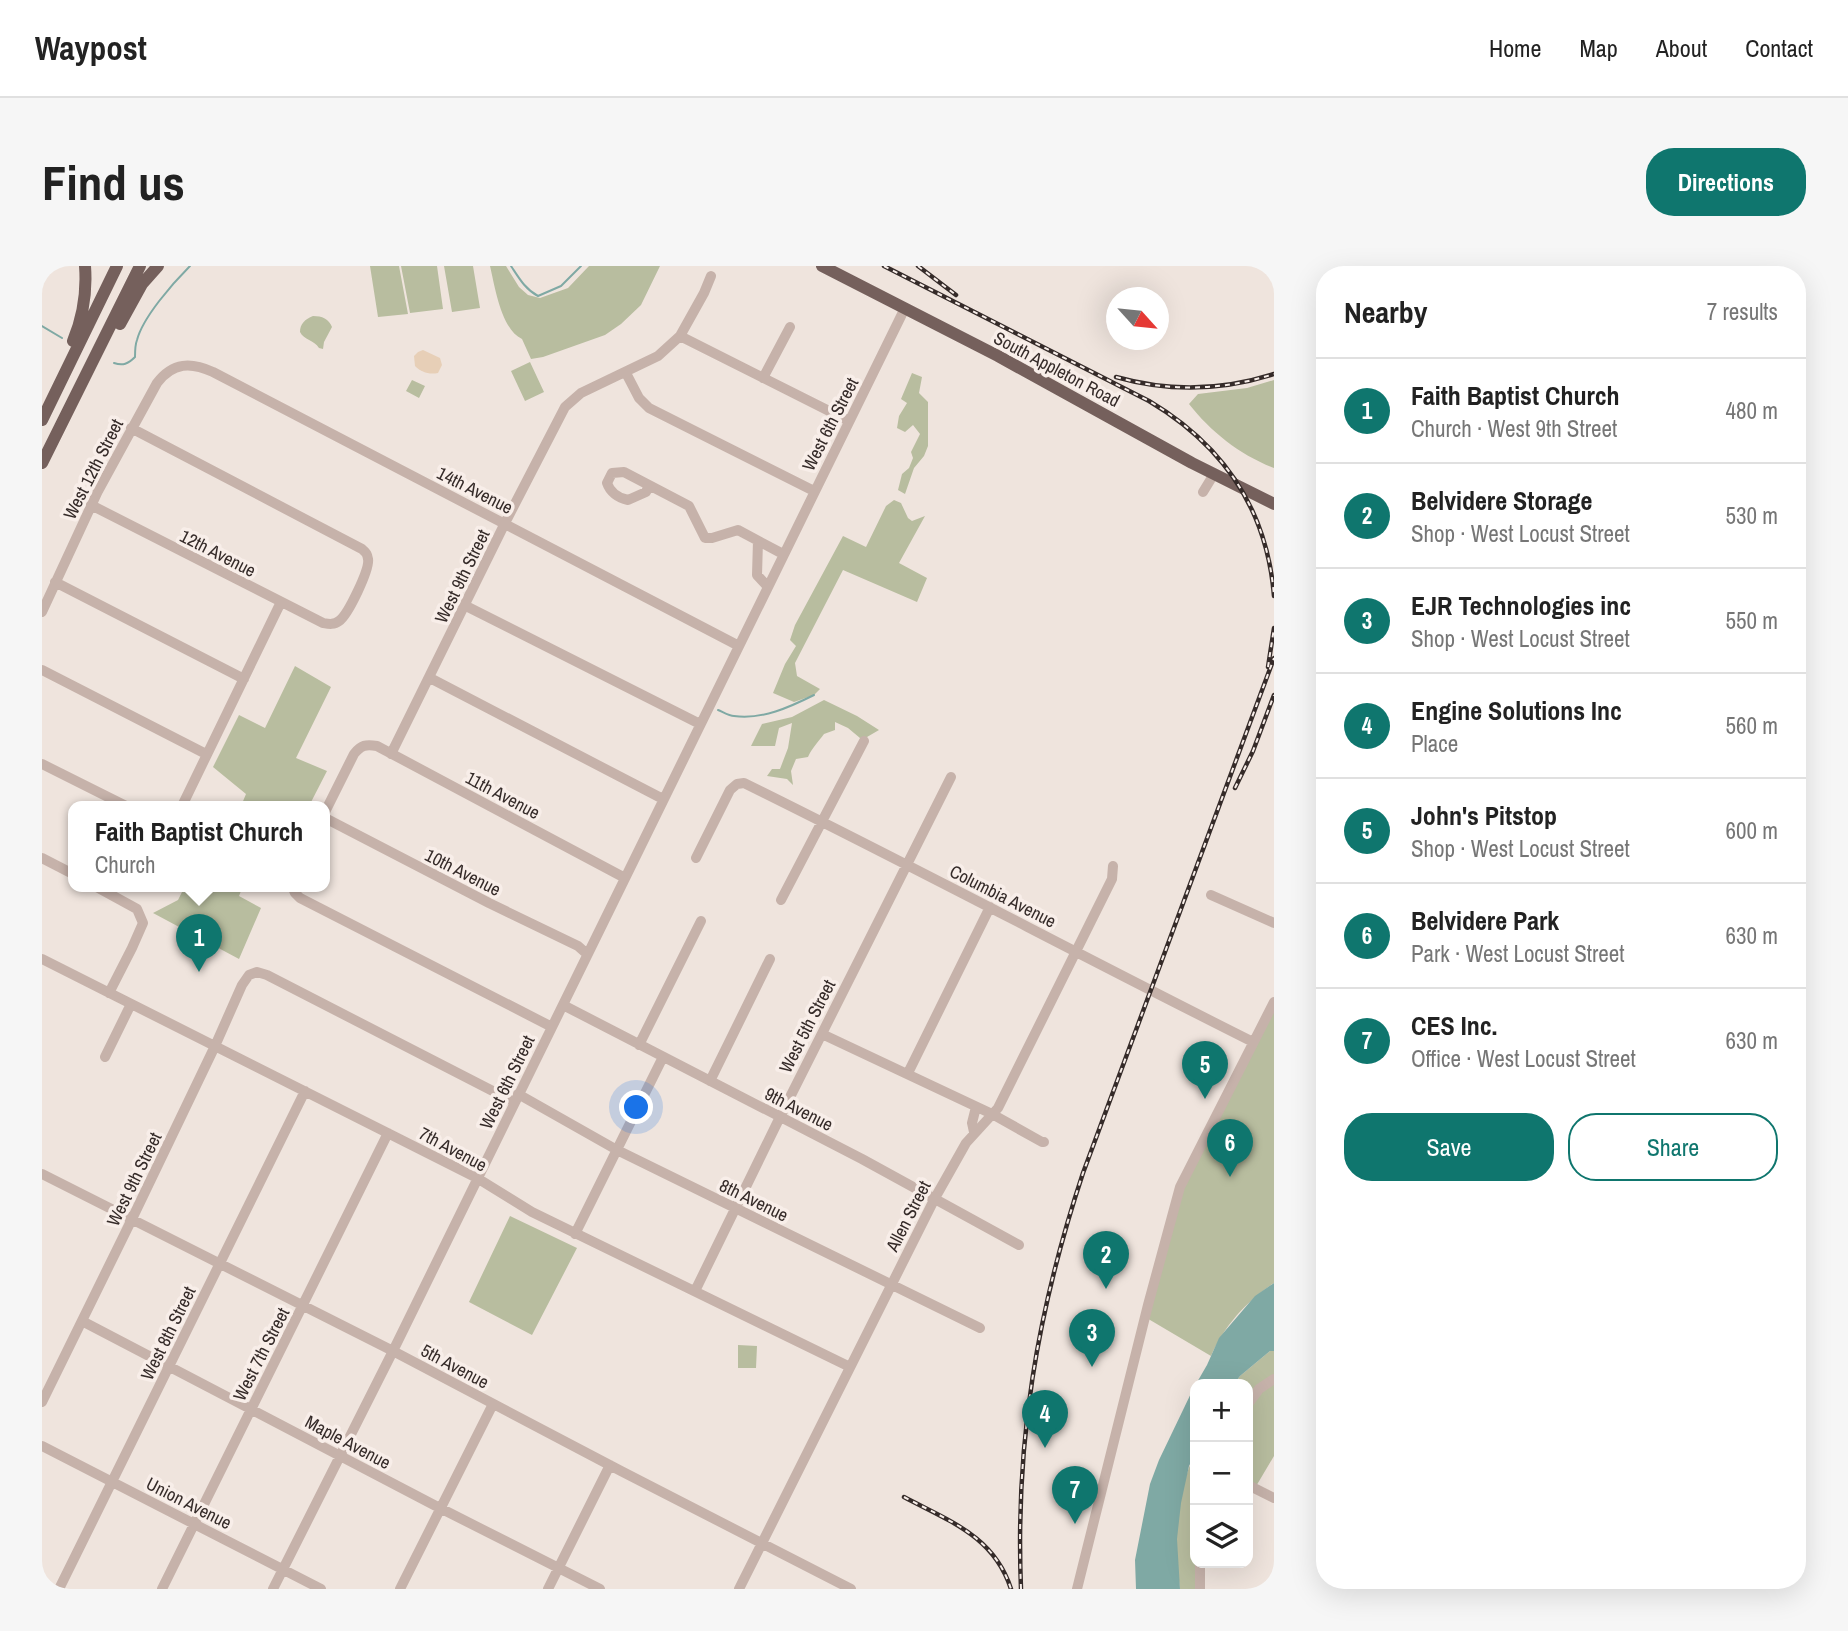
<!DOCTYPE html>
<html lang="en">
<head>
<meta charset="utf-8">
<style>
	:root { --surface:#fff; --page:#f6f6f6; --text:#222; --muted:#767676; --line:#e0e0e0; --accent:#0f766e }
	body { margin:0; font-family:"Archivo Narrow",sans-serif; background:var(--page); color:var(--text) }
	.controls { position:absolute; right:21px; bottom:21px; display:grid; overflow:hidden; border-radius:14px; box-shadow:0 7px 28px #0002 }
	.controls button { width:63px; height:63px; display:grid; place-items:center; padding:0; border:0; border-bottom:2px solid var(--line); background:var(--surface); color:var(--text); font:35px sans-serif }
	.compass { position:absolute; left:1064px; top:21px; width:63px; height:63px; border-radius:50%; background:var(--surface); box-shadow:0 7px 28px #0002; rotate:117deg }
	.you { position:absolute; left:595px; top:842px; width:24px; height:24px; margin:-18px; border:5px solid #fff; border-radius:50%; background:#1a73e8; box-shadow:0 0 0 10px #1a73e833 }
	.badge { display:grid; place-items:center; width:46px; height:46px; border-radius:50%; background:var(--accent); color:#fff; font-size:23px; font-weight:700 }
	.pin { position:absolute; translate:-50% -58px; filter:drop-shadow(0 2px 4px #0008) }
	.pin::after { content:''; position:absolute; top:37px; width:24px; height:21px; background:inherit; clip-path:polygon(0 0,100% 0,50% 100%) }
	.popup { position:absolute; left:26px; top:535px; width:262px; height:91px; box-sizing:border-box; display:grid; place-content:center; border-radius:14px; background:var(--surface); filter:drop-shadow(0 2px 5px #0005); font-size:23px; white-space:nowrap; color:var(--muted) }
	.popup b { font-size:26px; color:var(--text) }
	.popup::after { content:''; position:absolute; left:50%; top:100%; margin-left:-14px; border:14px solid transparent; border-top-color:var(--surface) }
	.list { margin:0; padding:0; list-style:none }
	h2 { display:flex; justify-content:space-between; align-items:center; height:91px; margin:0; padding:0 28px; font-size:30px }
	h2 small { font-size:23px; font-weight:400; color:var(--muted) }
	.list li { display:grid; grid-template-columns:46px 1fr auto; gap:21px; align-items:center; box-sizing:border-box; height:105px; padding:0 28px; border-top:2px solid var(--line) }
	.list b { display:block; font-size:26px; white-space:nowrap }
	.list p { margin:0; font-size:23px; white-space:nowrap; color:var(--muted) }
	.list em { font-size:23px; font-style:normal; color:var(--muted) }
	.actions { display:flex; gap:14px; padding:21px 28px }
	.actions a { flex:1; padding:16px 0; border:2px solid var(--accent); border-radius:28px; text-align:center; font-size:24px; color:var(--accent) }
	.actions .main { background:var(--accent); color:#fff }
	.icon { flex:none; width:38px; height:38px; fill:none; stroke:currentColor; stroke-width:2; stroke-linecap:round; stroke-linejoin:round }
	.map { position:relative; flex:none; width:1232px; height:1323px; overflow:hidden; border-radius:28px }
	header { display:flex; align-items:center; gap:42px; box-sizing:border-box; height:98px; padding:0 35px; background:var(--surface); border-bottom:2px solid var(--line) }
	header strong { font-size:33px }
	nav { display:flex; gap:38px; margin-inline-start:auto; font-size:24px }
	.intro { display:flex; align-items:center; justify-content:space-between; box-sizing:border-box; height:168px; padding:0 42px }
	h1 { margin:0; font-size:49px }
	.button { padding:18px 32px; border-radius:28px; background:var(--accent); color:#fff; font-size:24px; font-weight:700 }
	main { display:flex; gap:42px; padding:0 42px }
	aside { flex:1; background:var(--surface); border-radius:28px; box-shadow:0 7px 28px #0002 }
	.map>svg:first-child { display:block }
</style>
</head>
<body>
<header>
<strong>Waypost</strong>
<nav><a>Home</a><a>Map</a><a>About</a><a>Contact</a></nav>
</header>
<div class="intro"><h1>Find us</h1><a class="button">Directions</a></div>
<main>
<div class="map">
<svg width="1232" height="1323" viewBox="0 0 1232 1323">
	<rect width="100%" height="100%" fill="#efe4dd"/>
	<!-- green -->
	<path fill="#b8bd9f" d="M328 0H357L366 48 336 51Z
		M359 0H395L401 43 368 47Z
		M402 0H431L438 42 410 46Z
		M448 0H464L477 21 486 29 498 32 526 22 547 0H618L599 39 579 58 563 69 501 91 489 93 480 73C459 63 453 21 448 0Z
		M271 50C280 50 287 53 290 61L282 76 281 83 277 82C272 74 262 74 258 66 258 58 263 53 271 50Z
		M488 96 502 126 483 135 469 105Z
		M870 107 880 111 877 127 886 136V180L882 190 872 202 863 228 856 224 860 208 867 202 871 192 869 186 878 168 871 159 863 166 855 162 857 150 865 137 859 133Z
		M370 114 383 120 377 132 364 125Z
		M1232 114V202C1198 189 1169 166 1147 138L1156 128 1205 122Z
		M852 234 859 237 866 252 870 255 883 250 857 297 885 312 875 336 801 304 753 397 755 410 778 423 772 429 752 436 731 427 743 398 754 380 748 374 753 359 801 270 824 281 844 240Z
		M253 400 289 421 254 492 285 505 267 540H199L204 528 171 501 197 449 223 462Z
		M782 434 815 450 837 464 825 471 818 472 806 462 793 456V464L782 468C776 476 770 482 766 491L754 493 749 505 751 519 745 513 725 510 730 503H738L746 482 750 457 737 462 733 480H709L720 458 750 451Z
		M143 620H201L197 630 219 642 197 693 111 647 136 634Z
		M1232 736V1017C1205 1035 1182 1060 1169 1090L1103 1051 1131 945Z
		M468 950 535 982 490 1069 427 1036Z
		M696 1079 715 1080 714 1102H696Z
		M1228 1085H1232V1190L1213 1222 1206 1219V1118H1192L1198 1110Z
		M1153 1188V1297H1158V1323H1138C1132 1279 1133 1228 1153 1188Z"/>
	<!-- sand -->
	<path fill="#e7cfb7" d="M381 84 398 92 400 99 396 107C387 109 379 106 373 100L372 90 376 86Z"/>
	<!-- water -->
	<path fill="#7fa9a4" d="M1232 1017V1085H1228L1198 1110 1192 1118H1154L1165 1099 1177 1072 1213 1030Z
		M1153 1119V1188L1147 1200 1139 1237 1135 1273 1138 1323H1094L1093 1294 1108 1218 1117 1194Z"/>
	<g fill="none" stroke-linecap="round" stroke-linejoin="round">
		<!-- stream -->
		<path stroke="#7fa9a4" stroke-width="2" d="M469 0C477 12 483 23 496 30L519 20 539 0
			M0 60 20 72
			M72 97C81 100 86 98 93 91 93 86 93 79 95 74 101 51 131 17 148 0
			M676 444C681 446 687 450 692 450 720 454 748 441 772 429"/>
		<!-- minor -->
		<path stroke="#c6b2aa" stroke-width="10" d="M638 70 807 155
			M584 107 597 132 607 142 772 225
			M721 112 748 61
			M607 219 604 226 586 234C576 232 568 226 565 217L570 207 582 206 647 240 663 272H670L696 264 741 288
			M1161 226 1172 208
			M49 239 281 357C287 358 292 359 297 355 306 349 328 303 326 293 325 287 324 287 320 283L89 162
			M716 275 715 309 726 321
			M13 316 202 413
			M424 340 658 458
			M0 346 56 225 115 117C131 96 149 96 171 106L697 380
			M0 404 164 488
			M388 412 621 533
			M349 488 463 257 523 141 539 127 616 90 638 70 662 27 669 10
			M0 498 84 540
			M140 540 239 336
			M283 546 312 488C319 479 324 478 335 480L583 612
			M283 552 447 637 536 680 545 688
			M0 592 31 608
			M654 592 688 524 695 518 702 517C873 601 1041 691 1211 776
			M53 620 95 643 101 657 90 682 67 727
			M250 620 253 627 258 632 510 761
			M1169 629 1232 657
			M739 634 822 475
			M0 693 435 912 490 946 808 1101
			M521 739 820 893 977 979
			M780 768 950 848 1000 876H1002
			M597 779 659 655
			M63 791 89 738
			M866 807 948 641
			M668 815 728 693
			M476 828 575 884 938 1062
			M932 866 930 857 934 841
			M0 908 351 1085 579 1205 809 1323
			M533 968 621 791
			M653 1025 738 851 909 511
			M40 1055 392 1239 558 1323
			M0 1136 90 953 173 780 200 719 207 709 215 706 225 709 472 836
			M1206 1138 1217 1123 1232 1113
			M0 1180 279 1323
			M1206 1219 1232 1232
			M1158 1297V1323
			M17 1323 263 825
			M120 1323 346 867
			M231 1323 351 1085 863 42
			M358 1323 451 1138
			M506 1323 568 1199
			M697 1323 893 932 924 877 956 842 1070 613 1071 600
			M1035 1323 1106 1039 1138 921 1232 736"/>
		<!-- major -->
		<path stroke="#75605c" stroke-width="12" d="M780 0 956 90 1150 197 1232 238
			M78 58 100 18 116 0
			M31 75C41 51 45 26 43 0
			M0 154 75 0
			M0 197 98 0"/>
		<defs>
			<path id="rail" d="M842 0 1107 135C1181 179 1225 243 1232 330
				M876 0 914 29
				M1074 111C1127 126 1179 125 1232 108
				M1226 401 1232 362
				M1193 522 1211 485 1232 429
				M862 1231C907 1255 952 1270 969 1323
				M979 1323C973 1176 995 1046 1041 907L1232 392"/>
		</defs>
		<!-- rail casing -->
		<use href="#rail" stroke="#352b29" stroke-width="4.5"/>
		<!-- rail -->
		<use href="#rail" stroke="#f8eee9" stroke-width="2" stroke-dasharray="5" stroke-linecap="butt"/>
	</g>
	<g text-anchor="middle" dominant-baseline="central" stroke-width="7" stroke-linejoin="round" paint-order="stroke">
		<!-- street labels -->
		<g font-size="18" fill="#352b29" stroke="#f8eee9">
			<text transform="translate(1015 103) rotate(28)">South Appleton Road</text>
			<text transform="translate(788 158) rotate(-63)">West 6th Street</text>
			<text transform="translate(51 203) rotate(-63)">West 12th Street</text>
			<text transform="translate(433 224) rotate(27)">14th Avenue</text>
			<text transform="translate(176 287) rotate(27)">12th Avenue</text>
			<text transform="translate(420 310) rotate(-64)">West 9th Street</text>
			<text transform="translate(461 529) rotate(28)">11th Avenue</text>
			<text transform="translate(421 606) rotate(27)">10th Avenue</text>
			<text transform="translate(961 630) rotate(27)">Columbia Avenue</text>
			<text transform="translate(765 760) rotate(-63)">West 5th Street</text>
			<text transform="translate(465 816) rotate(-64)">West 6th Street</text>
			<text transform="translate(757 843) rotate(27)">9th Avenue</text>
			<text transform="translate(411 883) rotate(28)">7th Avenue</text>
			<text transform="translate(92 913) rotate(-64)">West 9th Street</text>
			<text transform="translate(712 934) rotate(26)">8th Avenue</text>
			<text transform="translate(866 950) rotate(-63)">Allen Street</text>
			<text transform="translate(126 1067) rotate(-64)">West 8th Street</text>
			<text transform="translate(219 1088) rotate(-63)">West 7th Street</text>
			<text transform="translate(413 1100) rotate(28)">5th Avenue</text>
			<text transform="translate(306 1176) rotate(28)">Maple Avenue</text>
			<text transform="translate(147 1237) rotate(27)">Union Avenue</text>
		</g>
	</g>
</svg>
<div class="controls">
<button>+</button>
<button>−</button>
<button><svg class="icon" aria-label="layers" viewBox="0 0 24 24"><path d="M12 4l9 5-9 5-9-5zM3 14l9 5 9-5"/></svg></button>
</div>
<svg class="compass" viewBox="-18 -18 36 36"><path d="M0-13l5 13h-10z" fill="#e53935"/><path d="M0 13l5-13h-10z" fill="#767676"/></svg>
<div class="you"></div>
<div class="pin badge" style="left:157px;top:706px">1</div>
<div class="popup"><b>Faith Baptist Church</b>Church</div>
<div class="pin badge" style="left:1064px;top:1023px">2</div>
<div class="pin badge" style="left:1050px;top:1101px">3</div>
<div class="pin badge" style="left:1003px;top:1182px">4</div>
<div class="pin badge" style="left:1163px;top:833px">5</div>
<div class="pin badge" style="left:1188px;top:911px">6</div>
<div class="pin badge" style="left:1033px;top:1258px">7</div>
</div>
<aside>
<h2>Nearby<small>7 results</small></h2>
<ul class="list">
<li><span class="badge">1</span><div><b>Faith Baptist Church</b><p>Church · West 9th Street</p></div><em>480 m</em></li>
<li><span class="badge">2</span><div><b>Belvidere Storage</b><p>Shop · West Locust Street</p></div><em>530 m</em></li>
<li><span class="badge">3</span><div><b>EJR Technologies inc</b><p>Shop · West Locust Street</p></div><em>550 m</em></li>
<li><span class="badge">4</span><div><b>Engine Solutions Inc</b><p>Place</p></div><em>560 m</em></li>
<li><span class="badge">5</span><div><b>John's Pitstop</b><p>Shop · West Locust Street</p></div><em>600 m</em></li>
<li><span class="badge">6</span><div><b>Belvidere Park</b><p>Park · West Locust Street</p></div><em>630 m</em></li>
<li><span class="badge">7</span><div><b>CES Inc.</b><p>Office · West Locust Street</p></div><em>630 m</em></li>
</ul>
<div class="actions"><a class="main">Save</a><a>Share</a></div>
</aside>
</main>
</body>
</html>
